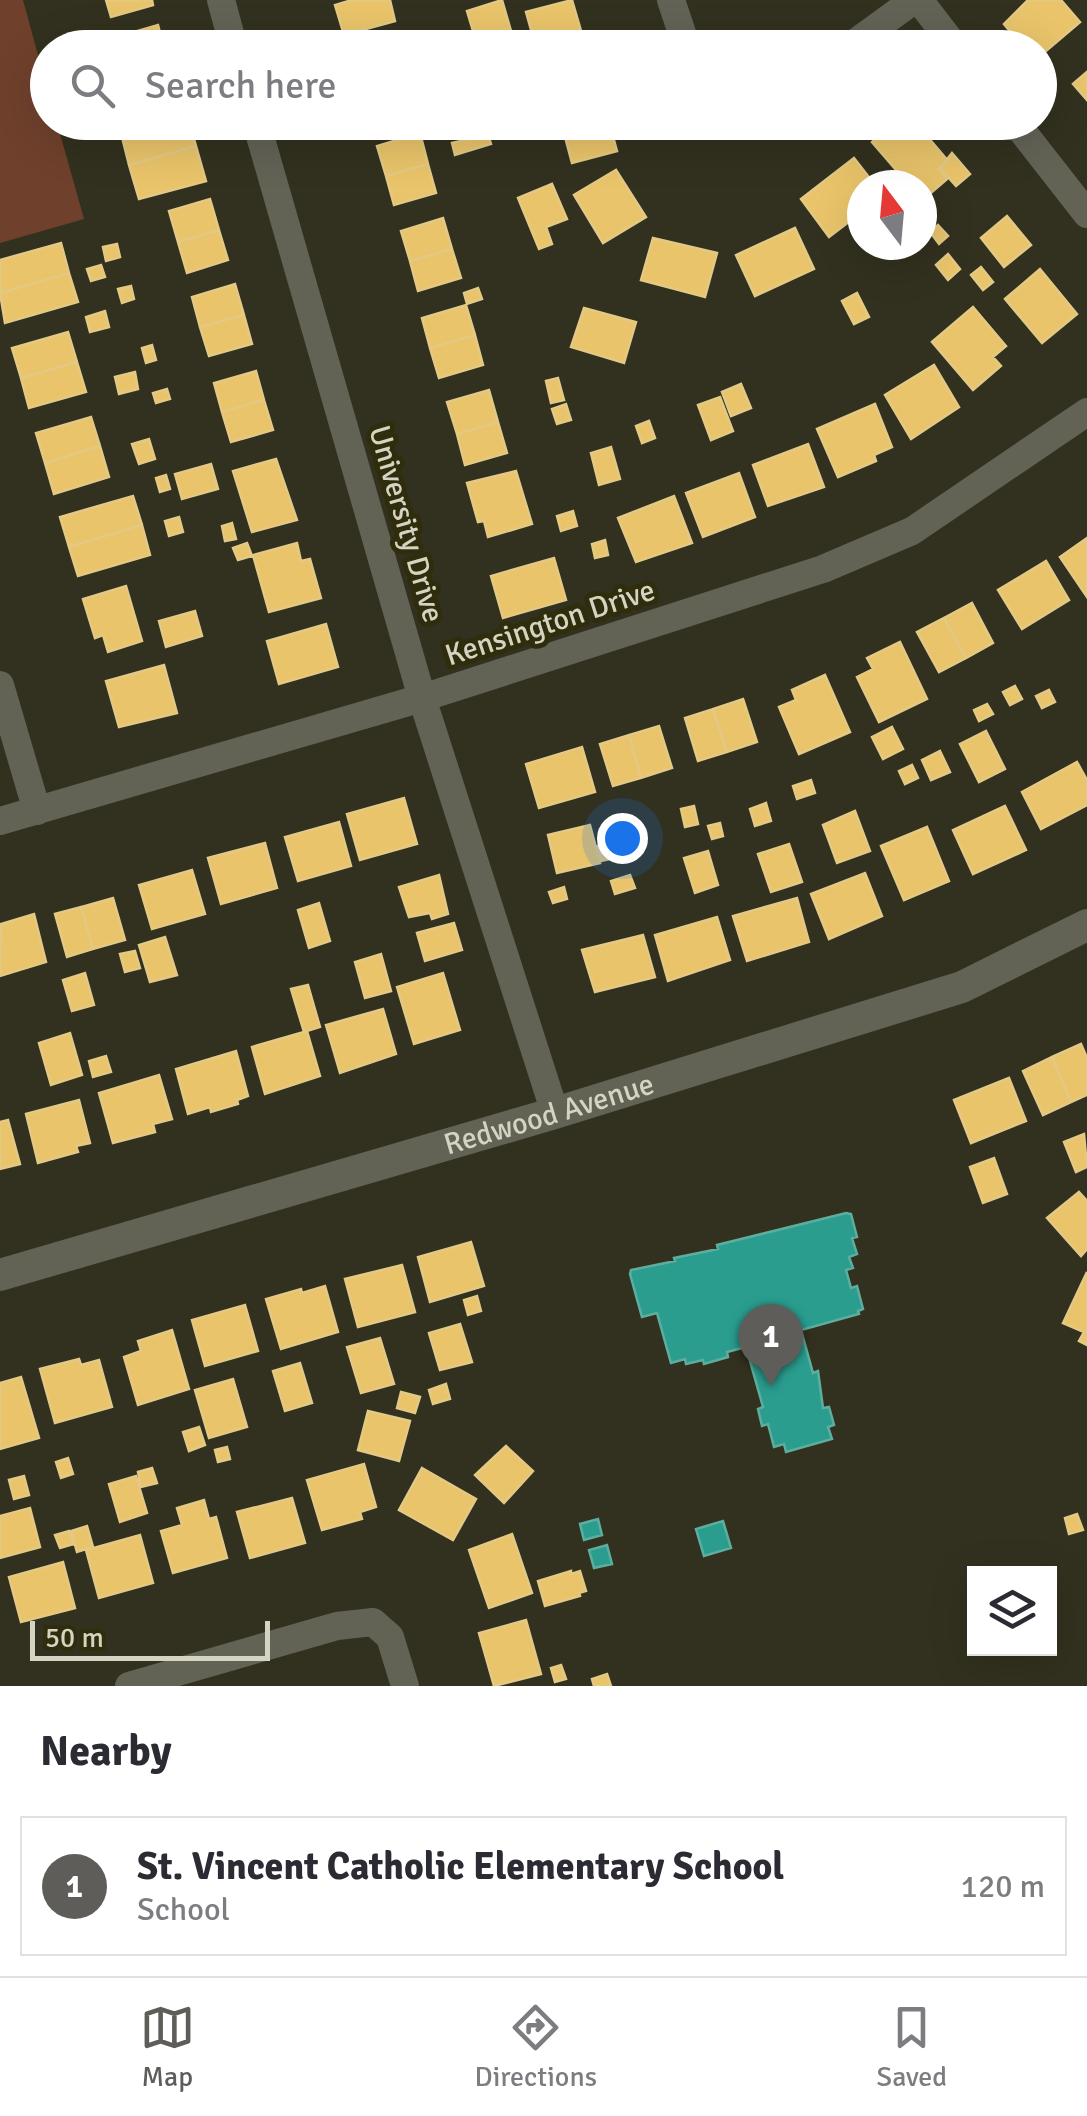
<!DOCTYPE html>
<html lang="en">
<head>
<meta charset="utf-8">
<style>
	:root { --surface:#fff; --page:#f7f7f7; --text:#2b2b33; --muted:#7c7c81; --line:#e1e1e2; --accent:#5e5d5a }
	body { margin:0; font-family:Signika,sans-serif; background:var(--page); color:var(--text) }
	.controls { position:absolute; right:30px; bottom:30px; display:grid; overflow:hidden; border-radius:0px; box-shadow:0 10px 40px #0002 }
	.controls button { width:90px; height:90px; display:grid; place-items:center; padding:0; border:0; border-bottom:2px solid var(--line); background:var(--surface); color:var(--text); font:50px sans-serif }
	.compass { position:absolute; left:847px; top:170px; width:90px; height:90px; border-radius:50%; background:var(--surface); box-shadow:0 10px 40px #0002; rotate:344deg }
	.scale { position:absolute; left:30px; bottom:25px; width:240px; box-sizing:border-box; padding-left:10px; border:5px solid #d5d4c2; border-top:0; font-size:28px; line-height:35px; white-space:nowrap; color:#d5d4c2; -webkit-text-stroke:8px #302d0c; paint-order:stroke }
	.you { position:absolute; left:622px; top:838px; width:35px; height:35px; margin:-25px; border:8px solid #fff; border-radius:50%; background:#1a73e8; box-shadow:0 0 0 15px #1a73e833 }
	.badge { display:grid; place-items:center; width:65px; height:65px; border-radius:50%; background:var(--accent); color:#fff; font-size:32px; font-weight:700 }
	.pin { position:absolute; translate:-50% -82px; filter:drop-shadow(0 2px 5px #0008) }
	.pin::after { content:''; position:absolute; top:52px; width:35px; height:30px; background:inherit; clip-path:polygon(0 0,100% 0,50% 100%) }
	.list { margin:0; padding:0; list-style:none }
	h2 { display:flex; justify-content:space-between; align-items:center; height:130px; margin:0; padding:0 40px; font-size:42px }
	h2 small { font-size:32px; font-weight:400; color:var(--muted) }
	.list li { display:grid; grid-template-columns:65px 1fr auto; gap:30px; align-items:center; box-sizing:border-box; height:140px; margin:0 20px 20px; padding:0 20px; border:2px solid var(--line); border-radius:0px }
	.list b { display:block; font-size:38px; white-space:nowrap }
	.list p { margin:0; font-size:32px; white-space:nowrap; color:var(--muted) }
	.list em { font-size:32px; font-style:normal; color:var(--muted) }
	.icon { flex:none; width:55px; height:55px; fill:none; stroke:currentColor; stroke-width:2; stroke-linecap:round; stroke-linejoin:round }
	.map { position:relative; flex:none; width:1087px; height:1686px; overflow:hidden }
	.search { position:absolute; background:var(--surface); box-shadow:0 10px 40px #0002; left:30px; right:30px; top:30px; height:110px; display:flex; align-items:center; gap:25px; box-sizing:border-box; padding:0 35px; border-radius:55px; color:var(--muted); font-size:38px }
	.sheet { height:290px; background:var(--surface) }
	nav { display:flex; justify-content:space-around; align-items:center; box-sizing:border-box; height:140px; border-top:2px solid var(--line); background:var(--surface); font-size:28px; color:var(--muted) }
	nav a { display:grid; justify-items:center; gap:5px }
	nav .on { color:var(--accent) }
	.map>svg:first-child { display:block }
</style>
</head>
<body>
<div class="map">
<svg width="1087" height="1686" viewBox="0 0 1087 1686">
	<rect width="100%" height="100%" fill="#32311f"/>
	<!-- green -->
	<path fill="#6f412c" d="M0 0H23L47 88 48 122 57 123 84 219 0 243Z"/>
	<!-- homes -->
	<path fill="#e9c46a" stroke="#e3c984" stroke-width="2.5" d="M106 0H152L153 5 111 17Z
		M352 0H390L395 21 344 35 335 5Z
		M502 0 511 31 476 41 467 11Z
		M572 0 586 48H536L526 12Z
		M1028 0H1061L1080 22 1040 56V48H1024L1004 24Z
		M158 25 164 48H93L92 44Z
		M1087 72V100L1073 84Z
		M141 122H189L196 146 129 165 120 129Z
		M497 122H538L539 125 501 136Z
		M561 122H609L617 151 572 163Z
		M894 122H915L948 161 939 169 947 179 926 197 922 185H909L872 142Z
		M420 133 428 164 386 176 377 146Z
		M488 135 491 144 455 155 452 143Z
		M196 146 206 181 139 199 129 165Z
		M952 153 970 174 956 186 940 168Z
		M854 158 875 185H862V212L829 237 801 199Z
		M428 164 436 193 394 205 386 176Z
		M616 170 646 217 603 243 574 195Z
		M552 184 567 219 546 227 552 244 539 249 518 198Z
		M210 199 219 230 178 242 169 211Z
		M1007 216 1031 245 1004 267 981 238Z
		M443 218 452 249 410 261 401 231Z
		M938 225 948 236 939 244 930 232Z
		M795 228 814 269 755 296 736 255Z
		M219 230 228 260 187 273 178 242Z
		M653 238 717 253 705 297 641 280Z
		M61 243 69 273 0 293V260Z
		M117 244 120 257 106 261 103 247Z
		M452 249 461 278 418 291 410 261Z
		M948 254 960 269 948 280 936 265Z
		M101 265 105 277 91 281 87 269Z
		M981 267 993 282 983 290 971 275Z
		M1040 269 1077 314 1042 343 1005 299Z
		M69 273 78 302 5 323 0 293Z
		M235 284 244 315 200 327 192 297Z
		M131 286 134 299 122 303 118 289Z
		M478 288 482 299 467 304 464 293Z
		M857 293 869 317 854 324 842 301Z
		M466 305 475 335 430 348 422 318Z
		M973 307 1006 346 993 357 1001 366 973 390 932 342Z
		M584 308 636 322 624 363 571 347Z
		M105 311 109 327 90 332 86 317Z
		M244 315 252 344 209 356 200 327Z
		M68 332 77 362 21 378 12 348Z
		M475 335 483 365 439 378 430 348Z
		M152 345 156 360 146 363 142 348Z
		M77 362 86 392 29 408 21 378Z
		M934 365 959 407 911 439 885 395Z
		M256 371 264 400 222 412 214 383Z
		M135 372 138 389 119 394 115 377Z
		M558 378 564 400 551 403 546 381Z
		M741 384 751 408 731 416 722 392Z
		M167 389 170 399 156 403 153 393Z
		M489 390 498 422 457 434 447 402Z
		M720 397 733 431 711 440 698 405Z
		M264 400 273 430 231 442 222 412Z
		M566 404 571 420 557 424 552 409Z
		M875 404 892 447 874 455 876 461 838 477 817 429Z
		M91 417 100 446 45 463 36 433Z
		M649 421 655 438 642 443 636 426Z
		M498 422 507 453 465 465 457 434Z
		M149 439 155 459 139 464 132 444Z
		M808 444 824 487 768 506 753 465Z
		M100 446 109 477 54 494 45 463Z
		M611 447 620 479 599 485 591 453Z
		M276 459 297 520 252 532 233 471Z
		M211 464 218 489 182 499 175 474Z
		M516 471 532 524 488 537 484 521 478 522 467 483Z
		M739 473 755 517 703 537 686 493Z
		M166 475 170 489 160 492 156 478Z
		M133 496 142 525 69 547 60 517Z
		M674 496 692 543 636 562 618 518Z
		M573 511 577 526 561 531 557 516Z
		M179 517 183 532 169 536 165 521Z
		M232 523 236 539 225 541 222 526Z
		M142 525 150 555 78 576 69 547Z
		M1087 538V597L1060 557Z
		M605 540 608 555 595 558 592 544Z
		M247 543 252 556 238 560 233 548Z
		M297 543 301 561 310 559 321 598 269 612 253 555Z
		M554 558 566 600 503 618 491 576Z
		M1046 561 1069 600 1022 629 998 590Z
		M126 586 142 641 108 652 103 635 95 638 83 599Z
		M972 603 993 643 966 658 944 618Z
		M195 611 202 636 166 647 159 621Z
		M944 618 966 658 939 672 917 632Z
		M326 624 338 667 279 684 267 641Z
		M900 642 927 699 879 722 857 677 873 669 867 658Z
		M164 665 177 713 119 727 106 681Z
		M825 675 850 732 799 754 779 707 796 700 792 690Z
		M1015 686 1022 699 1010 705 1003 692Z
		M1049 690 1055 702 1042 708 1036 696Z
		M743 699 757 742 727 752 713 709Z
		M987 704 993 714 979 721 974 710Z
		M713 709 727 752 698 761 685 718Z
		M659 726 672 768 641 778 629 735Z
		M892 727 903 749 883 759 872 737Z
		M986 731 1005 769 979 782 960 744Z
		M629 735 641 778 613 786 600 744Z
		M582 747 595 792 539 808 526 764Z
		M940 751 950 772 931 780 922 760Z
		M1077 762 1087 780V805L1041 829 1022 792Z
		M912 765 918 778 905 784 899 771Z
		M811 780 815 793 797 799 793 786Z
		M404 798 417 844 360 860 347 814Z
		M766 803 771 821 755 826 750 809Z
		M694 806 698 824 685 827 681 809Z
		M1005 806 1026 850 973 874 953 830Z
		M855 811 870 851 837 863 823 825Z
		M339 822 351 866 298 881 285 837Z
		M720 823 723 836 712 839 708 826Z
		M590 825 600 863 557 873 548 835Z
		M927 827 949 881 904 900 881 846Z
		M265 843 277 888 221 904 208 858Z
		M611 843 614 858 601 861 598 846Z
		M789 844 802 882 771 892 758 854Z
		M708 851 718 885 695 893 684 858Z
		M192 870 205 914 152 929 139 885Z
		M865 873 882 916 829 939 811 894Z
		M439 875 448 914 432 919 430 913 409 917 399 887Z
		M630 875 635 888 615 894 611 881Z
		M564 887 567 899 553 903 549 892Z
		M113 898 125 940 93 949 81 907Z
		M797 898 809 942 747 961 733 916Z
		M319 903 330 941 309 948 298 910Z
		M81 907 93 949 67 957 55 914Z
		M34 914 46 962 0 976 1 924Z
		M717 917 730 960 668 981 655 935Z
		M454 923 462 950 425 961 417 933Z
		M643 935 655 977 595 992 582 950Z
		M165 937 177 975 150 982 139 945Z
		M135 951 140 968 125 972 120 954Z
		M381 954 391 991 365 998 355 962Z
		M85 973 94 1005 72 1011 63 980Z
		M443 973 460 1030 414 1044 397 987Z
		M308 985 320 1027 304 1032 291 989Z
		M383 1009 396 1054 340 1073 326 1025Z
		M307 1031 320 1076 265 1094 252 1047Z
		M70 1033 82 1075 51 1085 39 1043Z
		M1081 1044 1087 1058V1095L1071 1102 1052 1057Z
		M236 1051 248 1096 237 1100 238 1104 211 1112 210 1107 188 1114 176 1069Z
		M106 1056 111 1072 93 1077 89 1061Z
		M1052 1057 1071 1102 1043 1115 1023 1071Z
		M159 1075 172 1119 153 1124 155 1132 113 1143 99 1093Z
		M1009 1078 1026 1121 971 1143 954 1100Z
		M79 1100 90 1143 76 1146 78 1152 38 1163 26 1114Z
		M8 1120 20 1164 0 1169V1122Z
		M1084 1134 1087 1167 1076 1172 1064 1142Z
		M994 1158 1007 1194 983 1203 970 1167Z
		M1079 1192 1087 1201V1249L1081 1256 1047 1218Z
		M471 1242 484 1286 430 1302 418 1257Z
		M402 1265 415 1312 358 1327 345 1279Z
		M1087 1272V1345L1079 1341 1084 1332 1063 1323Z
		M325 1286 338 1332 281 1349 266 1299 301 1289 302 1293Z
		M477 1296 481 1311 468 1315 464 1300Z
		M245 1305 258 1351 205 1366 192 1320Z
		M460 1324 472 1362 440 1370 429 1333Z
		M172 1330 189 1389 138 1405 124 1357 141 1351 138 1341Z
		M380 1338 394 1384 361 1393 347 1347Z
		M79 1359 81 1365 99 1360 112 1407 55 1423 40 1369Z
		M300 1363 312 1403 285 1411 273 1371Z
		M21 1377 39 1438 0 1449V1383Z
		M233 1379 247 1427 209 1438 195 1390Z
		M446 1384 450 1399 433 1404 429 1390Z
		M401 1392 420 1397 415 1413 397 1408Z
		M368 1411 410 1421 399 1461 358 1450Z
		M199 1427 205 1445 189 1451 183 1432Z
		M506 1446 533 1471 504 1503 475 1475Z
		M227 1447 230 1459 218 1462 215 1450Z
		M68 1458 73 1474 61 1478 56 1462Z
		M364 1464 376 1507 360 1512 362 1519 322 1530 307 1480Z
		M152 1468 157 1483 141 1487 138 1472Z
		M422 1468 476 1499 453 1540 399 1510Z
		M24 1476 29 1495 14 1499 9 1480Z
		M136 1476 147 1513 120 1522 109 1484Z
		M292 1498 305 1543 250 1558 237 1512Z
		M204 1500 209 1519 216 1517 227 1558 173 1573 161 1531 182 1525 177 1508Z
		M30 1508 40 1547 0 1558V1516Z
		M1077 1514 1083 1530 1069 1534 1065 1518Z
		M87 1526 93 1547 77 1552 71 1531Z
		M69 1531 74 1544 60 1548 55 1535Z
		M512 1534 532 1593 489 1608 469 1550Z
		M140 1535 153 1583 99 1598 86 1550Z
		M63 1562 75 1608 21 1622 9 1577Z
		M571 1571V1574L580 1571 586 1591 579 1593 580 1596 545 1606 538 1581Z
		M526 1620 541 1674 494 1686 479 1633Z
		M561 1665 566 1679 555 1682 551 1668Z
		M607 1674 611 1686H594L592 1679Z"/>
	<!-- schools -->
	<path fill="#2a9d8f" stroke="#5dae9e" stroke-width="2.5" d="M846 1213 851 1214 857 1237 852 1238 857 1254 849 1257 853 1268 846 1270 851 1288 857 1286 863 1309 858 1311 859 1314 801 1330 813 1373 818 1371 823 1408 829 1407 834 1425 828 1427 832 1439 786 1452 784 1444 774 1447 768 1424 762 1426 758 1409 763 1407 746 1347 727 1352 728 1357 704 1364 703 1360 686 1364 685 1359 671 1363 657 1313 642 1317 630 1274 631 1270 675 1261 674 1258 718 1249 717 1245Z
		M598 1519 602 1535 584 1540 580 1524Z
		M723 1521 731 1548 704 1556 696 1529Z
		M607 1545 612 1564 594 1568 589 1550Z"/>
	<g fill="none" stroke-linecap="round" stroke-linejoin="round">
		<!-- minor -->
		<path stroke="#626255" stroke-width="28" d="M221 0 234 48
			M671 0 687 48
			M919 0 956 48
			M848 48 914 0
			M256 122 422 698 555 1113
			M1015 122 1087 214
			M0 685 37 811
			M0 821 422 698 823 569 912 531 1087 412
			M129 1686 337 1626 373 1622 390 1637 405 1686"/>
		<!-- tertiary -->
		<path stroke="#626255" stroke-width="32" id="s1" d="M0 1275 555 1113 962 987 1087 925"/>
	</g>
	<g text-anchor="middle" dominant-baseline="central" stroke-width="10" stroke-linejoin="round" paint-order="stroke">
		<!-- street labels -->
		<g font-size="30" fill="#d5d4c2" stroke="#302d0c">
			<text transform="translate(406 524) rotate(74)">University Drive</text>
			<text transform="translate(550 623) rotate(-18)">Kensington Drive</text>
			<text stroke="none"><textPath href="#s1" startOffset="572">Redwood Avenue</textPath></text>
		</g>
	</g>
</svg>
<div class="controls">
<button><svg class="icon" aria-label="layers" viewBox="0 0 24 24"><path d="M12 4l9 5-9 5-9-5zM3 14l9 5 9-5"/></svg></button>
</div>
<svg class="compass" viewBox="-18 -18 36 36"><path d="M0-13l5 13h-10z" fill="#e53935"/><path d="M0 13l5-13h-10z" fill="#7c7c81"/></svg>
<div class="scale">50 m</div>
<div class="you"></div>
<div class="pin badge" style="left:771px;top:1386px">1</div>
<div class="search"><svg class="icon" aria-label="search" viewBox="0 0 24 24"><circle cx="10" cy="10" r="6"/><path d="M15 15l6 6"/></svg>Search here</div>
</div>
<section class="sheet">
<h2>Nearby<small></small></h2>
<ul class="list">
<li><span class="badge">1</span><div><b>St. Vincent Catholic Elementary School</b><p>School</p></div><em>120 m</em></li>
</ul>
</section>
<nav>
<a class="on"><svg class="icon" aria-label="map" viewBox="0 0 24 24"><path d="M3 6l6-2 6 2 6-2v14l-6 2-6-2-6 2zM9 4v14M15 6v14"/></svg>Map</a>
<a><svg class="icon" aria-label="directions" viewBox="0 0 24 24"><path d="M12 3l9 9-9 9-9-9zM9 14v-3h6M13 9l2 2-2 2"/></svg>Directions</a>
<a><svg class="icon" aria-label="saved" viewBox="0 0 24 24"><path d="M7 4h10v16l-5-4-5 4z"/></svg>Saved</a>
</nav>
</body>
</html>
